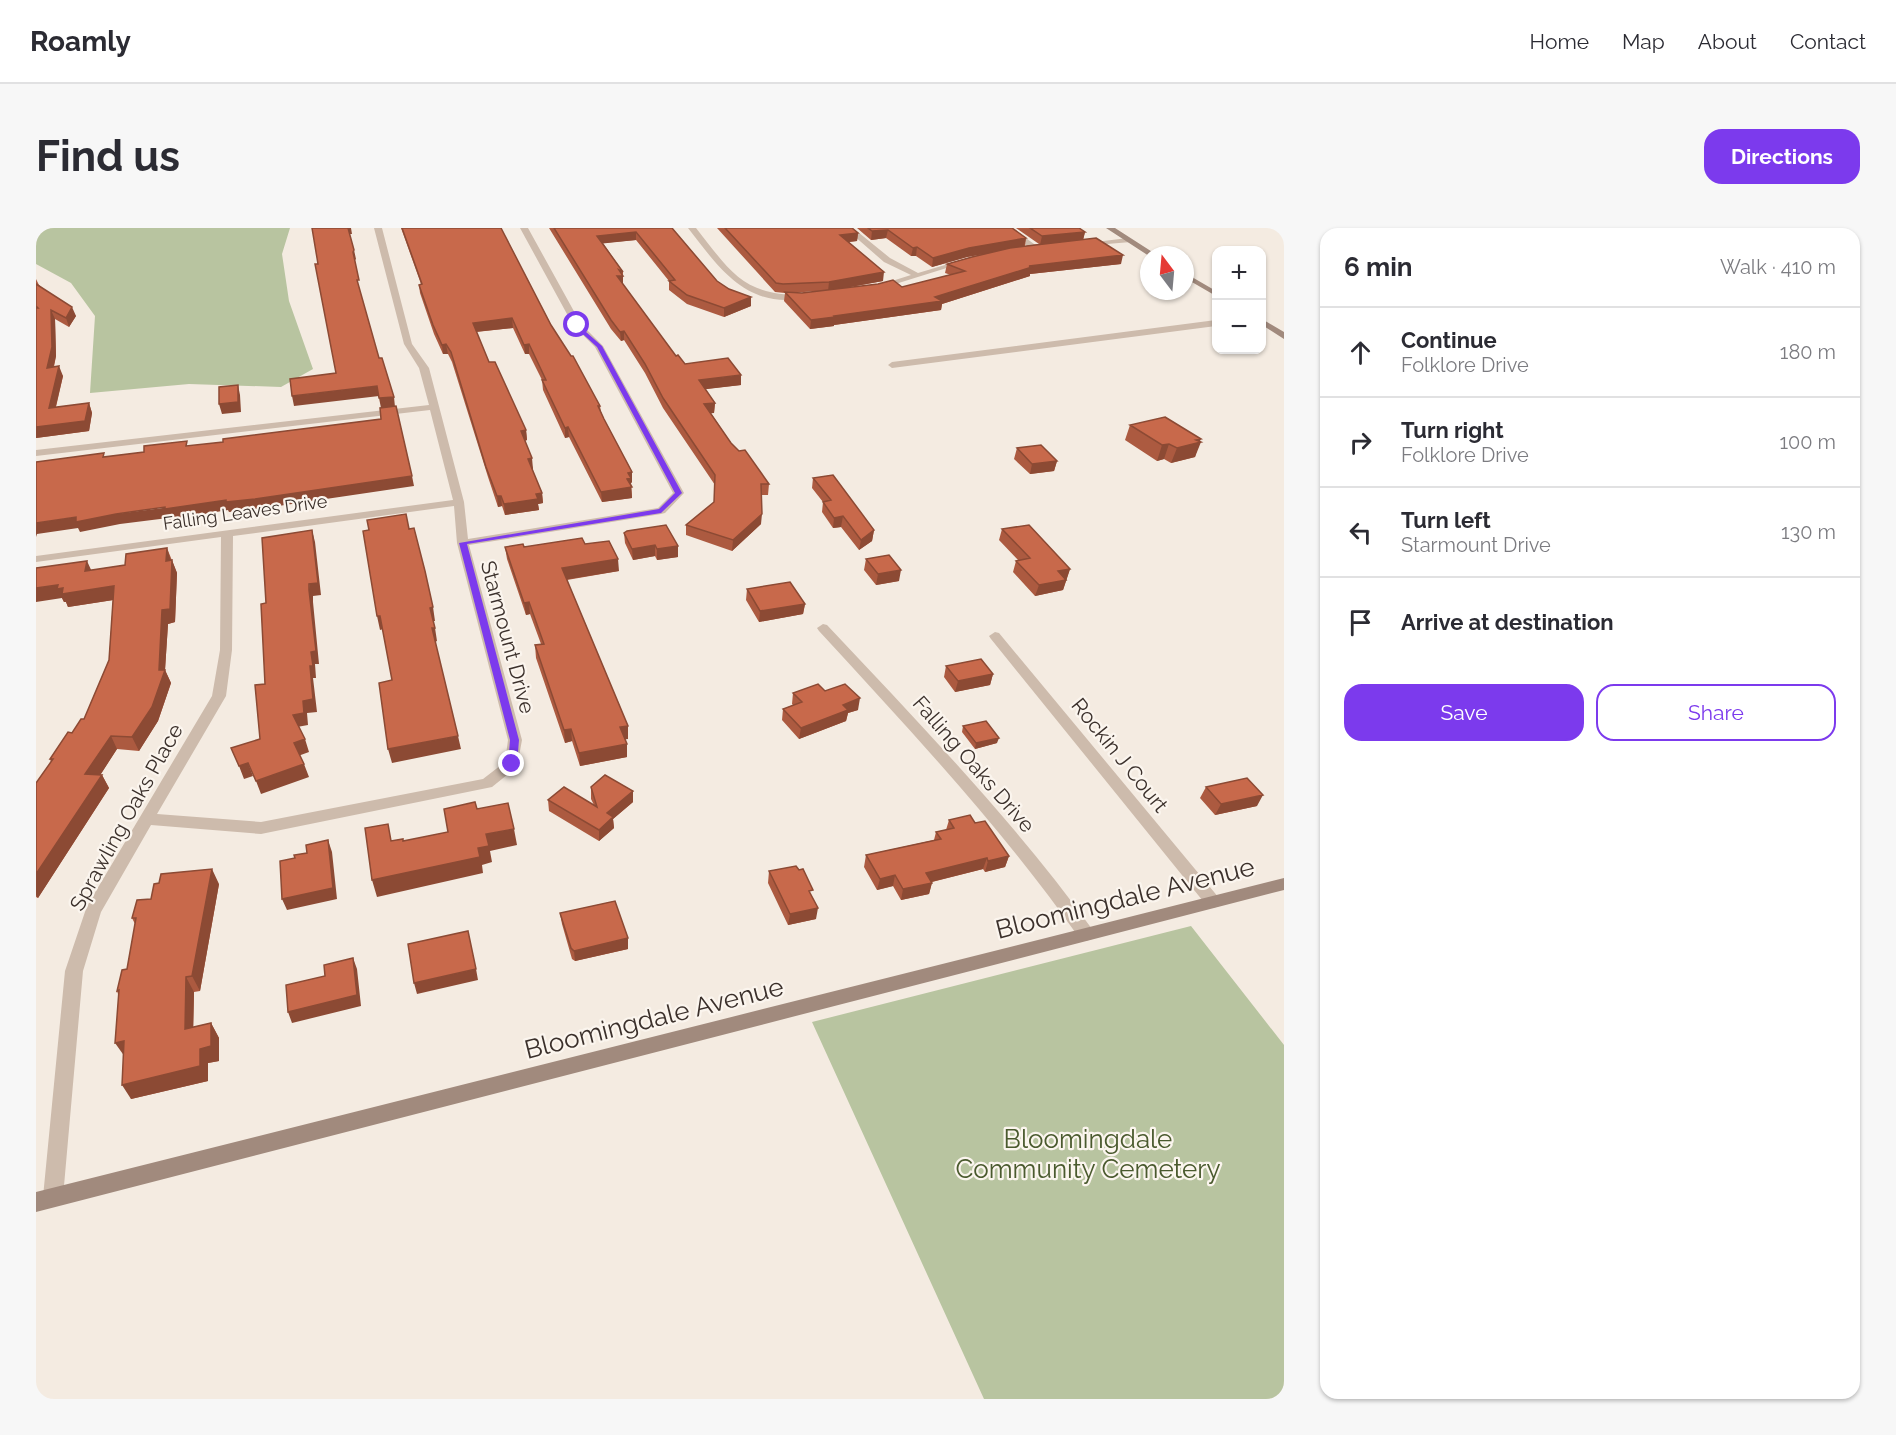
<!DOCTYPE html>
<html lang="en">
<head>
<meta charset="utf-8">
<style>
	:root { --surface:#fff; --page:#f7f7f7; --text:#2b2b33; --muted:#7c7c81; --line:#e1e1e2; --accent:#7c3aed }
	body { margin:0; font-family:Raleway,sans-serif; background:var(--page); color:var(--text) }
	.controls { position:absolute; right:18px; top:18px; display:grid; overflow:hidden; border-radius:12px; box-shadow:0 2px 4px #0004 }
	.controls button { width:54px; height:54px; display:grid; place-items:center; padding:0; border:0; border-bottom:2px solid var(--line); background:var(--surface); color:var(--text); font:30px sans-serif }
	.compass { position:absolute; left:1104px; top:18px; width:54px; height:54px; border-radius:50%; background:var(--surface); box-shadow:0 2px 4px #0004; rotate:344deg }
	.stop { position:absolute; width:18px; height:18px; margin:-14px; border:4px solid #7c3aed; border-radius:50%; background:#fff }
	.stop.end { background:#7c3aed; border-color:#fff; box-shadow:0 2px 6px #0008 }
	.list { margin:0; padding:0; list-style:none }
	h2 { display:flex; justify-content:space-between; align-items:center; height:78px; margin:0; padding:0 24px; font-size:26px }
	h2 small { font-size:20px; font-weight:400; color:var(--muted) }
	.list li { display:grid; grid-template-columns:39px 1fr auto; gap:18px; align-items:center; box-sizing:border-box; height:90px; padding:0 24px; border-top:2px solid var(--line) }
	.list b { display:block; font-size:22px; white-space:nowrap }
	.list p { margin:0; font-size:20px; white-space:nowrap; color:var(--muted) }
	.list em { font-size:20px; font-style:normal; color:var(--muted) }
	.actions { display:flex; gap:12px; padding:18px 24px }
	.actions a { flex:1; padding:14px 0; border:2px solid var(--accent); border-radius:18px; text-align:center; font-size:21px; color:var(--accent) }
	.actions .main { background:var(--accent); color:#fff }
	.icon { flex:none; width:33px; height:33px; fill:none; stroke:currentColor; stroke-width:2; stroke-linecap:round; stroke-linejoin:round }
	.map { position:relative; flex:none; width:1248px; height:1171px; overflow:hidden; border-radius:18px }
	header { display:flex; align-items:center; gap:36px; box-sizing:border-box; height:84px; padding:0 30px; background:var(--surface); border-bottom:2px solid var(--line) }
	header strong { font-size:28px }
	nav { display:flex; gap:33px; margin-inline-start:auto; font-size:21px }
	.intro { display:flex; align-items:center; justify-content:space-between; box-sizing:border-box; height:144px; padding:0 36px }
	h1 { margin:0; font-size:42px }
	.button { padding:15px 27px; border-radius:18px; background:var(--accent); color:#fff; font-size:21px; font-weight:700 }
	main { display:flex; gap:36px; padding:0 36px }
	aside { flex:1; background:var(--surface); border-radius:18px; box-shadow:0 2px 4px #0004 }
	.map>svg:first-child { display:block }
</style>
</head>
<body>
<header>
<strong>Roamly</strong>
<nav><a>Home</a><a>Map</a><a>About</a><a>Contact</a></nav>
</header>
<div class="intro"><h1>Find us</h1><a class="button">Directions</a></div>
<main>
<div class="map">
<svg width="1248" height="1171" viewBox="0 0 1248 1171">
	<rect width="100%" height="100%" fill="#f4ebe1"/>
	<!-- green -->
	<path fill="#b8c4a0" d="M0 0H254L246 26 253 73 277 141 245 159 153 156 54 165 59 88 35 55 0 36Z
		M1155 698 1248 817V1171H948L776 794Z"/>
	<g fill="none" stroke-linecap="round" stroke-linejoin="round">
		<!-- street -->
		<path fill="#cdbbac" fill-rule="evenodd" d="M338 0H346L376 116 393 140 428 274 432 311 622 280 637 265 559 119 537 97 484 0H492L545 96 567 118 648 265 629 285 625 286 433 317 486 512 481 539 456 559 225 606 115 597 65 684 47 743 27 969 24 976 17 979 10 976 7 969 29 743 51 678 176 468 184 422 185 309 0 334V328L417 272 394 182 0 228V222L393 177 383 140 368 116ZM418 278 421 315 472 512 469 534 447 551 225 594 121 586 190 468 196 422 197 308Z
			M652 0H660C695 44 707 68 768 67L772 69C766 73 757 72 750 72 703 72 678 33 652 0Z
			M809 0H817L854 30 882 45 929 31 933 33 837 63V59L875 47 848 34Z
			M967 0H976L1005 21 998 23Z
			M1092 10 1095 14 1047 18 1043 16Z
			M1180 92V98L856 140 852 137 856 134Z
			M787 396 791 397C883 495 978 593 1056 701L1058 706 1056 711 1050 713 1044 711C967 601 873 501 783 403L781 400Z
			M959 404 963 405 1183 670 1185 674 1183 678 1177 680 1171 678 955 411 953 408Z"/>
		<!-- secondary -->
		<path fill="#a18a7d" fill-rule="evenodd" d="M1070 0H1079L1121 27 1113 28Z
			M1149 45 1180 63V68L1149 50Z
			M1226 91 1248 104V111L1226 97Z
			M1248 650V662L0 984V964Z"/>
	</g>
	<!-- wall -->
	<path fill="#ac5a40" fill-rule="evenodd" d="M365 0H465L515 97 564 178 565 184 568 191 596 244V254L595 255 596 270 566 274 533 209 529 210 507 162 506 152 493 126H489L477 100 440 104 453 134 490 202 491 212 489 213 497 241H496L506 265 507 275 502 276 503 282 469 287 466 278 462 279 452 249 416 134 412 126H407L398 106 384 65 383 57 385 56Z
		M513 0H636L681 53 715 78 688 89 651 76 633 62V53L600 12 567 15 587 44V56L640 128 649 136 705 157 669 161 679 175 678 185H675L695 215 733 256 732 267H725V296L696 323 650 307V297L678 274 679 257 627 180 609 145 588 112 585 113 575 101Z
		M681 0H816L822 5 821 13 813 14 847 53 804 61 866 59 915 47 909 45 911 36 946 26 931 29 896 39 880 28H875L850 10 835 12 821 0H976L990 10 989 18 1003 16 980 0H1043L1049 4 1047 12 1085 36 994 46V48L906 76 905 82 798 97V98L774 101 748 73 749 65 739 64ZM782 63 766 65H754Z
		M0 51 3 57 40 88 33 99 19 91 20 128 18 139 27 148 20 179 53 175 56 185 53 203 0 210Z
		M1094 197 1163 214 1159 229 1135 235 1128 231 1121 233 1089 212Z
		M981 220 1021 233 1018 243 994 246 978 231Z
		M777 250 838 302 836 313 823 322 805 299 797 300 786 284 787 274 776 260Z
		M966 301 1034 341 1027 362 999 368 977 344 980 333 982 332 963 312Z
		M588 305 642 318V329L621 332 619 328 597 332 589 315Z
		M549 316 583 343 531 352 592 498V511H589L591 529 544 538 536 513 529 515 500 430 499 417 505 416 494 386 490 387 471 331 469 319Z
		M131 320 141 345 139 394 132 396 129 442 135 455 122 493 103 523 81 521 64 547H66L73 560 2 670 0 669V555L15 534 14 531 48 491 73 432 77 372 32 379 30 374H28L26 370 55 342 89 337Z
		M830 331 863 353 840 357 828 342Z
		M711 361 769 376 767 386 723 394 710 372Z
		M910 438 957 446 954 457 919 464 908 449Z
		M789 463 822 482 812 485 810 493 763 511 746 492 747 481 757 477 756 476 757 465Z
		M927 498 961 515 939 521 926 504Z
		M555 559 597 574 577 591 578 600 563 613 513 583 512 572 558 577 555 571Z
		M1170 559 1221 578 1179 587 1164 570Z
		M913 592 939 595 973 628 969 639 949 644 947 641 896 654 893 666 865 672 857 658 841 662 828 639 830 627 898 612 900 604 910 602Z
		M733 643 776 669 780 691 752 697 732 655Z
		M183 656 164 763 158 764 157 799 175 795 183 810V833L172 835V853L95 871 82 766 81 763 91 741 99 696 96 690 115 671Z
		M524 685 592 721 539 733 536 731 526 696Z"/>
	<!-- shaded-wall -->
	<path fill="#8c4a34" d="M312 0H315L316 6H313Z
		M852 2 850 10 835 12 836 3Z
		M600 4V12L562 16 561 8Z
		M1049 4 1047 12 1004 17 1006 8Z
		M822 5 821 13 803 15 804 7Z
		M990 10 988 19 931 29 896 39 897 30 933 20Z
		M881 19 880 28H875L877 20Z
		M318 22 320 31 318 33 317 24Z
		M1087 27 1085 36 994 46V48L906 76 905 82 798 97V98L774 101 775 92 899 69 993 38Z
		M848 44 847 53 792 63 793 54Z
		M581 48H587V57Z
		M715 69V78L688 89V80Z
		M36 79 40 88 33 99 30 90Z
		M15 82 19 91 20 128 15 149 11 140Z
		M476 90 477 100 438 104 437 95Z
		M588 103V112L585 113 584 104Z
		M410 116 412 126H407L406 117Z
		M493 116V126H489L488 117Z
		M23 138 27 148 17 190 13 180Z
		M705 147V157L663 162V152Z
		M202 157 204 167 205 184 186 186 183 176Z
		M341 158 343 168 258 178 256 168Z
		M358 169 359 179 345 180 343 170Z
		M53 175 56 185 53 203 0 210V199Z
		M679 175 678 185 668 186V176Z
		M532 199 533 209 529 210V200Z
		M490 202 491 212 486 213 485 203Z
		M1165 211 1163 215 1165 214 1159 229 1135 235 1141 220Z
		M1133 216 1128 231 1121 233 1126 217Z
		M496 230 497 241H493L492 231Z
		M1021 233 1018 243 994 246 996 236Z
		M596 244V254L595 255 596 270 566 274 565 264 592 245Z
		M376 248 378 258 222 281 193 284 192 282 133 292 132 290 84 296 44 304 42 300 1 306 0 309V295L40 289 80 286Z
		M506 265 507 275 502 276 503 282 469 287 468 276 500 266Z
		M461 268H465L466 278 462 279Z
		M726 286 725 296 696 323 697 312Z
		M807 288 805 299 797 300 798 290Z
		M276 302 279 314 285 367 277 368V374L283 436H279L280 450H277L281 484 271 485 272 497 261 499 257 487 267 473 275 424 273 362Z
		M838 302 836 313 823 322 825 312Z
		M619 317V328L597 332 596 321Z
		M642 318V329L621 332V321Z
		M131 320 135 333H130Z
		M582 331 583 343 527 352 526 340Z
		M136 332 141 345 139 394 132 396 129 442 135 455 122 493 103 523 96 509 123 442 126 382Z
		M51 333 57 346 49 343Z
		M1034 341 1027 362 999 368 1003 357 1022 343Z
		M865 342 863 353 840 357 842 346Z
		M22 357 78 358 84 371 32 379 30 374H28L26 370 0 374V360Z
		M493 374 494 386 490 387 488 375Z
		M769 376 767 386 723 394 724 383Z
		M397 379 399 393H397L394 380Z
		M341 388H344L347 401 344 402Z
		M396 400H399L401 413 399 414Z
		M957 446 954 457 919 464 922 453Z
		M824 470 822 482 812 485 810 493 763 511 765 500 807 477Z
		M592 498V511L585 512 584 499Z
		M535 501 536 513 529 515 528 502Z
		M75 508 81 521 56 560 49 546Z
		M422 508 425 521 356 535 352 521Z
		M963 510 961 515 939 521 940 515Z
		M269 511 273 524 262 528 258 515Z
		M591 516V529L544 538 543 525Z
		M212 535 217 548 208 551 203 538Z
		M268 536 273 549 225 566 220 553Z
		M66 547 73 560 2 670 0 667V646Z
		M597 563V574L577 591 578 600 563 613V602L571 585Z
		M1227 567 1221 578 1179 587 1185 576Z
		M478 601 481 617 454 623 456 634 446 637 447 645 341 669 336 652 450 606Z
		M292 612 296 624 301 671 251 682 246 671Z
		M973 628 969 639 949 644 952 633Z
		M951 630 947 641 887 656 890 645Z
		M176 641 183 656 164 763 156 748Z
		M859 647 857 658 841 662 844 651Z
		M896 655 893 666 865 672 867 661Z
		M782 680 780 691 752 697 754 686Z
		M592 710V721L539 733 538 723Z
		M317 730 321 741 325 778 256 795 252 784Z
		M440 741 442 752 381 766 378 755Z
		M150 749 158 764 157 816 149 801Z
		M175 795 183 810V833L172 835V853L95 871 86 857 164 821Z
		M88 813 89 829 79 815Z"/>
	<!-- building -->
	<path fill="#c8694b" stroke="#8c4a34" stroke-width="1.5" d="M276 0H312L318 22 317 24 323 52H321L343 130H346L358 169 343 170 341 158 256 168 254 151 300 145 279 36H282Z
		M366 0H465L515 97 535 128H537L564 178H562L568 191 596 244 592 245 595 250 591 251 596 259 565 264 532 199 529 200 506 152H510L493 116 488 117 476 90 437 95 453 134H459L490 202 485 203 496 230 492 231 506 265 500 266 502 271 468 276 465 268H461L450 239 415 124 410 116 406 117 397 97 383 57 386 56Z
		M518 0H636L681 53 693 61 715 69 688 80 651 67 633 53 639 52 600 4 561 8 587 44 583 42 587 48H581L640 128 642 127 649 136 692 130 705 147 663 152 679 175 668 176 695 215 703 223 709 222 733 256H725L726 286 697 312 650 297 678 274 679 247 627 170 609 136 588 103 584 104 575 92Z
		M689 0H816L822 5 804 7 848 44 793 54 747 56 740 55Z
		M832 0H976L990 10 933 20 897 30 881 19 877 20 852 2 836 3Z
		M994 0H1043L1049 4 1006 8Z
		M1060 10 1087 27 993 38 996 39 899 69 906 73 798 88 799 89 775 92 749 64 766 65 842 56 857 52 866 59 929 43 911 36 936 29 974 20Z
		M0 56 36 79 30 90 15 82 16 119 11 140 23 138 13 180 53 175 49 193 0 199V80H2L0 78Z
		M202 157V174L183 176V159Z
		M360 178 376 248 219 271 190 274V272L129 281V279L80 286 40 294V289L0 295V234L68 225 67 229 108 224V218L151 213 150 218 187 214V211L345 191 344 180Z
		M1129 189 1165 211 1160 212 1165 214 1141 220 1133 216 1126 217 1094 197Z
		M1005 217 1021 233 996 236 981 220Z
		M797 247 838 302 825 312 807 288 798 290 787 274 795 272 777 250Z
		M370 286 373 301 378 300 389 343 397 379 394 380 399 400H396L422 508 352 521 343 455 356 452 344 388H341L327 303 333 302 331 292Z
		M630 297 642 318 621 321 619 317 596 321 588 305 591 303Z
		M993 297 1034 341 1022 343 1030 352 1003 357 980 333 994 330 966 301Z
		M276 302 282 355 273 356V362L280 423 275 424 277 438H274L277 471 267 473 268 485 257 487 269 511 258 515 268 536 220 553 212 535 203 538 195 520 224 511 219 457 229 456 225 376 230 375 226 310Z
		M546 310 549 316 573 313 582 331 526 340 592 498 584 499 591 516 543 525 535 501 528 502 499 417 508 416 493 374 488 375 469 319 487 316 488 319Z
		M131 320 130 333 136 332 134 381 126 382 123 442H129L116 479 96 509 75 508 49 546 66 547 0 646V555L17 531H14L32 504 36 505 45 491H48L73 432 78 358 26 366 27 360 21 361 22 357 0 360V340L51 333 49 343 89 337 90 326Z
		M853 327 865 342 842 346 830 331Z
		M754 354 769 376 724 383 711 361Z
		M945 431 957 446 922 453 910 438Z
		M782 456 789 463 809 456 824 470 807 477 812 482 765 500 747 481 766 474 757 465Z
		M950 493 963 510 940 515 927 498Z
		M569 547 597 563 571 585 577 589 563 602 512 572 528 559 561 579 555 559Z
		M1211 550 1227 567 1185 576 1170 559Z
		M439 574 441 581 472 575 478 601 450 606 453 618 442 620 444 629 336 652 329 600 352 596 355 613 367 611V613L412 604 408 581Z
		M934 587 939 595 949 593 973 628 952 633 951 630 890 645 896 655 867 661 859 647 844 651 830 627 905 611 900 604 918 600 913 592Z
		M292 612 297 660 246 671 244 633 259 630 258 627 271 625 270 617Z
		M760 638 763 642 767 641 777 662 773 663 782 680 754 686 733 643Z
		M176 641 156 748 150 749 149 801 175 795V818L164 821V838L86 857 88 813 79 815 83 762 81 763 86 742 91 741 100 690H96L101 672 115 671 118 656 123 655 125 646Z
		M579 673 592 710 538 723 535 720 524 685Z
		M432 703 440 741 378 755 372 716Z
		M317 730 321 767 252 784 250 757 289 748 288 737Z"/>
	<!-- route -->
	<path fill="#7c3aed" d="M541 96 566 118 646 265 625 285 431 316 483 512 481 536 476 539 472 536 474 512 423 315 623 281 639 265 561 119 539 99Z"/>
	<g text-anchor="middle" dominant-baseline="central" stroke-width="4.5" stroke-linejoin="round" paint-order="stroke">
		<!-- far-street labels -->
		<g font-size="18" fill="#3b302b" stroke="#fbf5ee">
			<text transform="translate(209 284) rotate(-8)">Falling Leaves Drive</text>
		</g>
		<!-- street labels -->
		<g font-size="21" fill="#3b302b" stroke="#fbf5ee">
			<text transform="translate(472 409) rotate(75)">Starmount Drive</text>
			<text transform="translate(1084 527) rotate(51)">Rockin J Court</text>
			<text transform="translate(938 536) rotate(49)">Falling Oaks Drive</text>
			<text transform="translate(90 589) rotate(-61)">Sprawling Oaks Place</text>
		</g>
		<!-- near-street labels -->
		<g font-size="26" fill="#3b302b" stroke="#fbf5ee">
			<text transform="translate(1089 670) rotate(-14)">Bloomingdale Avenue</text>
			<text transform="translate(618 790) rotate(-14)">Bloomingdale Avenue</text>
		</g>
		<!-- near-park labels -->
		<g font-size="26" fill="#4a5a2e" stroke="#fbf5ee">
			<text x="1052" y="911">Bloomingdale<tspan x="1052" dy="30">Community Cemetery</tspan></text>
		</g>
	</g>
</svg>
<div class="controls">
<button>+</button>
<button>−</button>
</div>
<svg class="compass" viewBox="-18 -18 36 36"><path d="M0-13l5 13h-10z" fill="#e53935"/><path d="M0 13l5-13h-10z" fill="#7c7c81"/></svg>
<div class="stop" style="left:541px;top:97px"></div>
<div class="stop end" style="left:476px;top:536px"></div>
</div>
<aside>
<h2>6 min<small>Walk · 410 m</small></h2>
<ul class="list">
<li><svg class="icon" aria-label="ahead" viewBox="0 0 24 24"><path d="M12 20V5M6 11l6-6 6 6"/></svg><div><b>Continue</b><p>Folklore Drive</p></div><em>180 m</em></li>
<li><svg class="icon" aria-label="right" viewBox="0 0 24 24"><path d="M7 20v-9h11M14 6l5 5-5 5"/></svg><div><b>Turn right</b><p>Folklore Drive</p></div><em>100 m</em></li>
<li><svg class="icon" aria-label="left" viewBox="0 0 24 24"><path d="M17 20v-9H6M10 6l-5 5 5 5"/></svg><div><b>Turn left</b><p>Starmount Drive</p></div><em>130 m</em></li>
<li><svg class="icon" aria-label="arrive" viewBox="0 0 24 24"><path d="M6 21V4h12l-3 4 3 4H6"/></svg><div><b>Arrive at destination</b></div></li>
</ul>
<div class="actions"><a class="main">Save</a><a>Share</a></div>
</aside>
</main>
</body>
</html>
